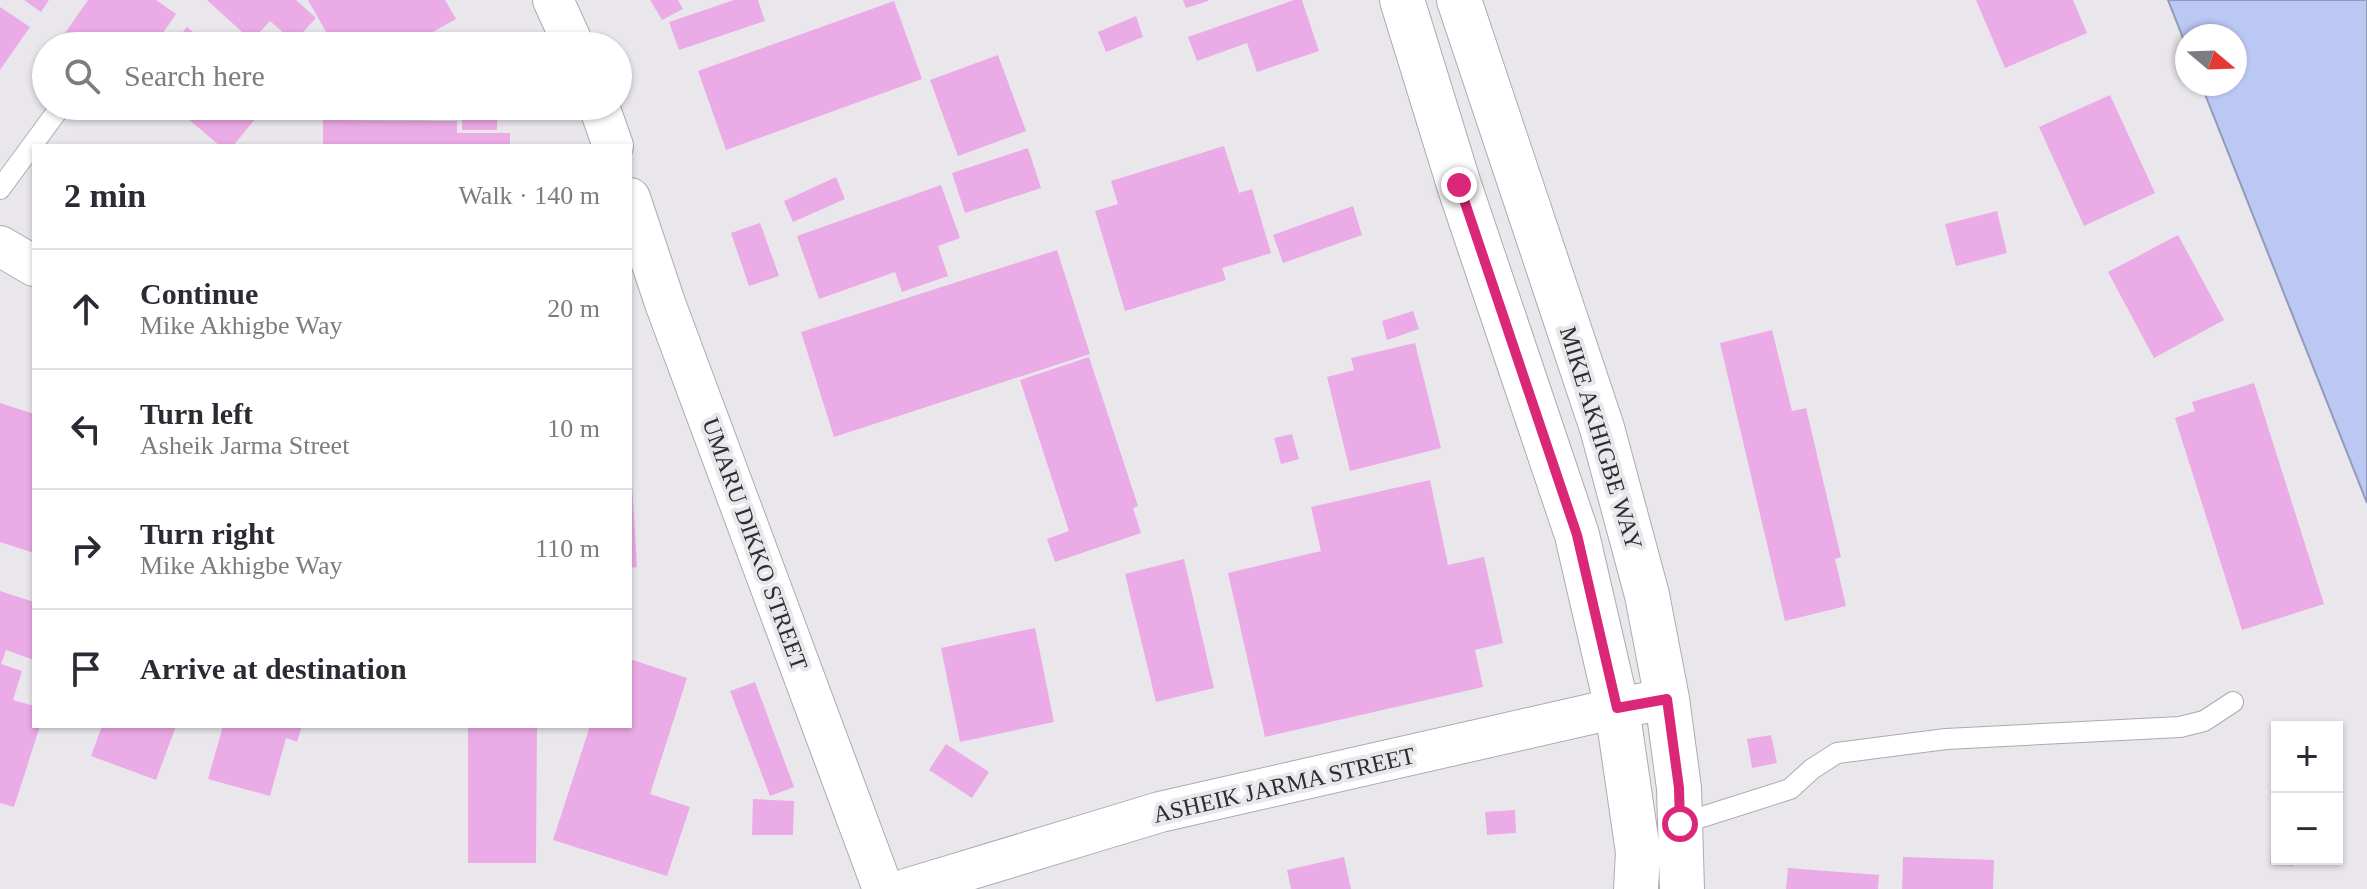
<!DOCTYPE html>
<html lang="en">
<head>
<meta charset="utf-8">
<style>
	:root { --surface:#fff; --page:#f2f2f3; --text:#2b2b33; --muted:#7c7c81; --line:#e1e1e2 }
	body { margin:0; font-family:"Times New Roman",serif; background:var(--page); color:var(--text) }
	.controls { position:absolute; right:24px; bottom:24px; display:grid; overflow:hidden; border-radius:0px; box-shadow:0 2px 6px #0004 }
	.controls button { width:72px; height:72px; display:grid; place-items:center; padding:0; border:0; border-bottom:2px solid var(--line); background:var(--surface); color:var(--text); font:40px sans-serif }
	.compass { position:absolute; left:2175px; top:24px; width:72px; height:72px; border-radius:50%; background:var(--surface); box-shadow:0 2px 6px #0004; rotate:109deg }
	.stop { position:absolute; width:24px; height:24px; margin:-18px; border:6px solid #db2777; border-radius:50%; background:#fff }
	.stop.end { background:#db2777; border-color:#fff; box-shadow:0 2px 8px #0008 }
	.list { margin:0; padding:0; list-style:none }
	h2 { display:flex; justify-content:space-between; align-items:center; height:104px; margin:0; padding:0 32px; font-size:34px }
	h2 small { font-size:26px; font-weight:400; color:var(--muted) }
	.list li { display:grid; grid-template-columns:52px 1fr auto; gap:24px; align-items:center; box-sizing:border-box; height:120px; padding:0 32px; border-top:2px solid var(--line) }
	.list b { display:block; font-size:30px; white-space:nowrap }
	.list p { margin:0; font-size:26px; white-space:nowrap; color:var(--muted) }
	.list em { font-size:26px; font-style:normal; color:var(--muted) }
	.icon { flex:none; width:44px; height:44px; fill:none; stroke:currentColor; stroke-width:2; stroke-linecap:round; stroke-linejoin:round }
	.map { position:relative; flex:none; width:2367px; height:889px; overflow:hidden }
	.search { position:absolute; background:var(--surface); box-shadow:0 2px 6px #0004; left:32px; top:32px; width:600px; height:88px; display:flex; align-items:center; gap:20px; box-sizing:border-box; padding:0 28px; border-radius:44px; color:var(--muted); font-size:30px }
	.panel { position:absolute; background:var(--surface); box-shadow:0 2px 6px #0004; left:32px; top:144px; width:600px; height:584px; border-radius:0px }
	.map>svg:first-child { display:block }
</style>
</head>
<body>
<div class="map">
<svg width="2367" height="889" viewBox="0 0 2367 889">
	<rect width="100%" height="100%" fill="#eae7ec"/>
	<!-- water -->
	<path fill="#bbc8f4" stroke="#919ab9" stroke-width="2" d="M2168 0H2367V503L2201 84H2235V36H2187V48Z"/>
	<!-- building -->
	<path fill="#ebabe6" d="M24 0H49L41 12Z
		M88 0H156L176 14 154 46H56Z
		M207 0H296L316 18 294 42 270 21 252 41Z
		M308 0H445L456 19 408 46H334Z
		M650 0H678L683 9 662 20Z
		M734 0H758L765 21 679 50 669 22Z
		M1183 0H1208V1L1186 8Z
		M1294 0H1302L1319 51 1257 72 1247 43 1197 61 1188 37Z
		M1976 0H2073L2087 33 2005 68Z
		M894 1 922 79 726 150 698 71Z
		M0 7 30 27 0 70Z
		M1136 16 1143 37 1106 52 1098 32Z
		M187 27 209 46H171Z
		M998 55 1026 131 958 156 930 80Z
		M2110 95 2155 193 2084 226 2039 127Z
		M173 106H266L233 146H220Z
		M462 113H497V130H462Z
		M323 120 457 121V133H510V146H323Z
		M1224 146 1239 193 1252 189 1271 253 1222 268 1226 280 1125 311 1095 211 1118 204 1111 181Z
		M1028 148 1041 188 965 213 952 173Z
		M836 177 845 199 793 222 784 201Z
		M941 185 960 238 938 246 948 276 902 292 895 272 819 299 797 236Z
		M1353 206 1362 235 1283 263 1273 235Z
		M1997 211 2007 253 1956 266 1945 224Z
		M760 223 779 276 749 286 731 233Z
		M2178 235 2224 320 2154 358 2108 272Z
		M1057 250 1090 354 834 437 801 332Z
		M1413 311 1419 329 1387 340 1382 321Z
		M1772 330 1792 411 1806 408 1841 557 1835 559 1846 606 1785 621 1720 343Z
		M1415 343 1441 448 1350 471 1327 377 1354 370 1351 358Z
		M1089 357 1138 506 1133 508 1141 533 1055 562 1047 539 1069 531 1020 380Z
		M2254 383 2324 604 2242 630 2175 418 2195 411 2192 402Z
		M0 403 34 414V553L0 542Z
		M1292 434 1299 459 1281 464 1274 438Z
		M1430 480 1448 565 1484 557 1503 643 1475 650 1483 687 1265 737 1228 573 1321 551 1311 507Z
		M630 483H632L637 567 630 568Z
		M1184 559 1214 688 1156 702 1125 574Z
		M0 591 34 602V660L6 650 1 664 22 671 13 700 34 706V726H40L14 807 0 803Z
		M1035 628 1054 722 960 742 941 648Z
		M630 659 687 678 650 794 690 807 667 876 553 840 590 726H630Z
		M755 682 794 787 770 796 730 691Z
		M102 726H176L156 780 91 756Z
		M223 726H302L297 742 286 738 270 796 208 779Z
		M468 726H537L536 863H468Z
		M1771 735 1777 763 1752 768 1747 739Z
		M946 744 989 772 972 798 929 770Z
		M753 799 794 801 793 835H752Z
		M1515 810 1516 833 1487 835 1485 812Z
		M2272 834 2277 835V859H2294L2293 866 2270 865Z
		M1344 857 1351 889H1291L1287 870Z
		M1903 857 1994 860 1993 889H1902Z
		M1788 868 1879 875 1878 889H1786Z"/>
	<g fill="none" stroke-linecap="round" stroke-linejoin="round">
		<defs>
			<path id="lane" d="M0 189 61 106
				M1680 824 1790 789 1812 769 1837 753 1946 739 2180 727 2204 721 2233 702"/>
			<path id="street" d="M553 0 574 46
				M599 106 613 146
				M630 198 665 303 883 889
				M0 246 34 266
				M906 889 1160 812 1617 708 1667 699"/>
			<path id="secondary" d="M1402 0 1459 185 1577 535 1617 708 1638 852 1636 889
				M1459 0 1602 428 1647 595 1667 699 1679 788 1682 889"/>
		</defs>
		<!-- lane casing -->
		<use href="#lane" stroke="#adaaaf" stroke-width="22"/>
		<!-- street casing -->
		<use href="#street" stroke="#adaaaf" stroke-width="42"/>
		<!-- secondary casing -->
		<use href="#secondary" stroke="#adaaaf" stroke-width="46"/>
		<!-- lane -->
		<use href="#lane" stroke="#fff" stroke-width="20"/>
		<!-- street -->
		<use href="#street" stroke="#fff" stroke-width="40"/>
		<!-- secondary -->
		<use href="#secondary" stroke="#fff" stroke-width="44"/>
	</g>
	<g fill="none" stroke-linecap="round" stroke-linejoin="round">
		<!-- route -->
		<path stroke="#db2777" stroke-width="10" d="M1459 185 1577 535 1617 708 1667 699 1679 788 1680 824"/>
	</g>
	<g text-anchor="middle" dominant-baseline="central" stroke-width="8" stroke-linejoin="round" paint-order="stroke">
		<!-- street labels -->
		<g font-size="24" fill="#2e2d2f" stroke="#eae7ec">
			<text transform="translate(1601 438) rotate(73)">MIKE AKHIGBE WAY</text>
			<text transform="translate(755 544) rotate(70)">UMARU DIKKO STREET</text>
			<text transform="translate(1284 785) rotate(-13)">ASHEIK JARMA STREET</text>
		</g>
	</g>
</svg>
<div class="controls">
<button>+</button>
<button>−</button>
</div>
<svg class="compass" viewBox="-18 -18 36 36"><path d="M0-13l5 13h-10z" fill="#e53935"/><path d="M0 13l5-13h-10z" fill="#7c7c81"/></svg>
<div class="stop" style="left:1680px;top:824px"></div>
<div class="stop end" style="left:1459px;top:185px"></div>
<div class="search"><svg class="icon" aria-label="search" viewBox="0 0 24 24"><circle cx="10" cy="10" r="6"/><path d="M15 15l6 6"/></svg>Search here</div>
<section class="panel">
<h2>2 min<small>Walk · 140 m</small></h2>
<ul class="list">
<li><svg class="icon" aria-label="ahead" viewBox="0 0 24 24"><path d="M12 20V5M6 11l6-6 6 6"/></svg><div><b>Continue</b><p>Mike Akhigbe Way</p></div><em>20 m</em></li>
<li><svg class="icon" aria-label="left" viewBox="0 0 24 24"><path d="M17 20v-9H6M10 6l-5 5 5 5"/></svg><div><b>Turn left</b><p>Asheik Jarma Street</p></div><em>10 m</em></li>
<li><svg class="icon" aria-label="right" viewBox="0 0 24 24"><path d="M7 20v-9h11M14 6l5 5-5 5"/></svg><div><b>Turn right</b><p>Mike Akhigbe Way</p></div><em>110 m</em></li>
<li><svg class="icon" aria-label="arrive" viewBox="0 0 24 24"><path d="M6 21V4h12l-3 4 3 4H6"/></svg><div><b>Arrive at destination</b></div></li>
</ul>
</section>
</div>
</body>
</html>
